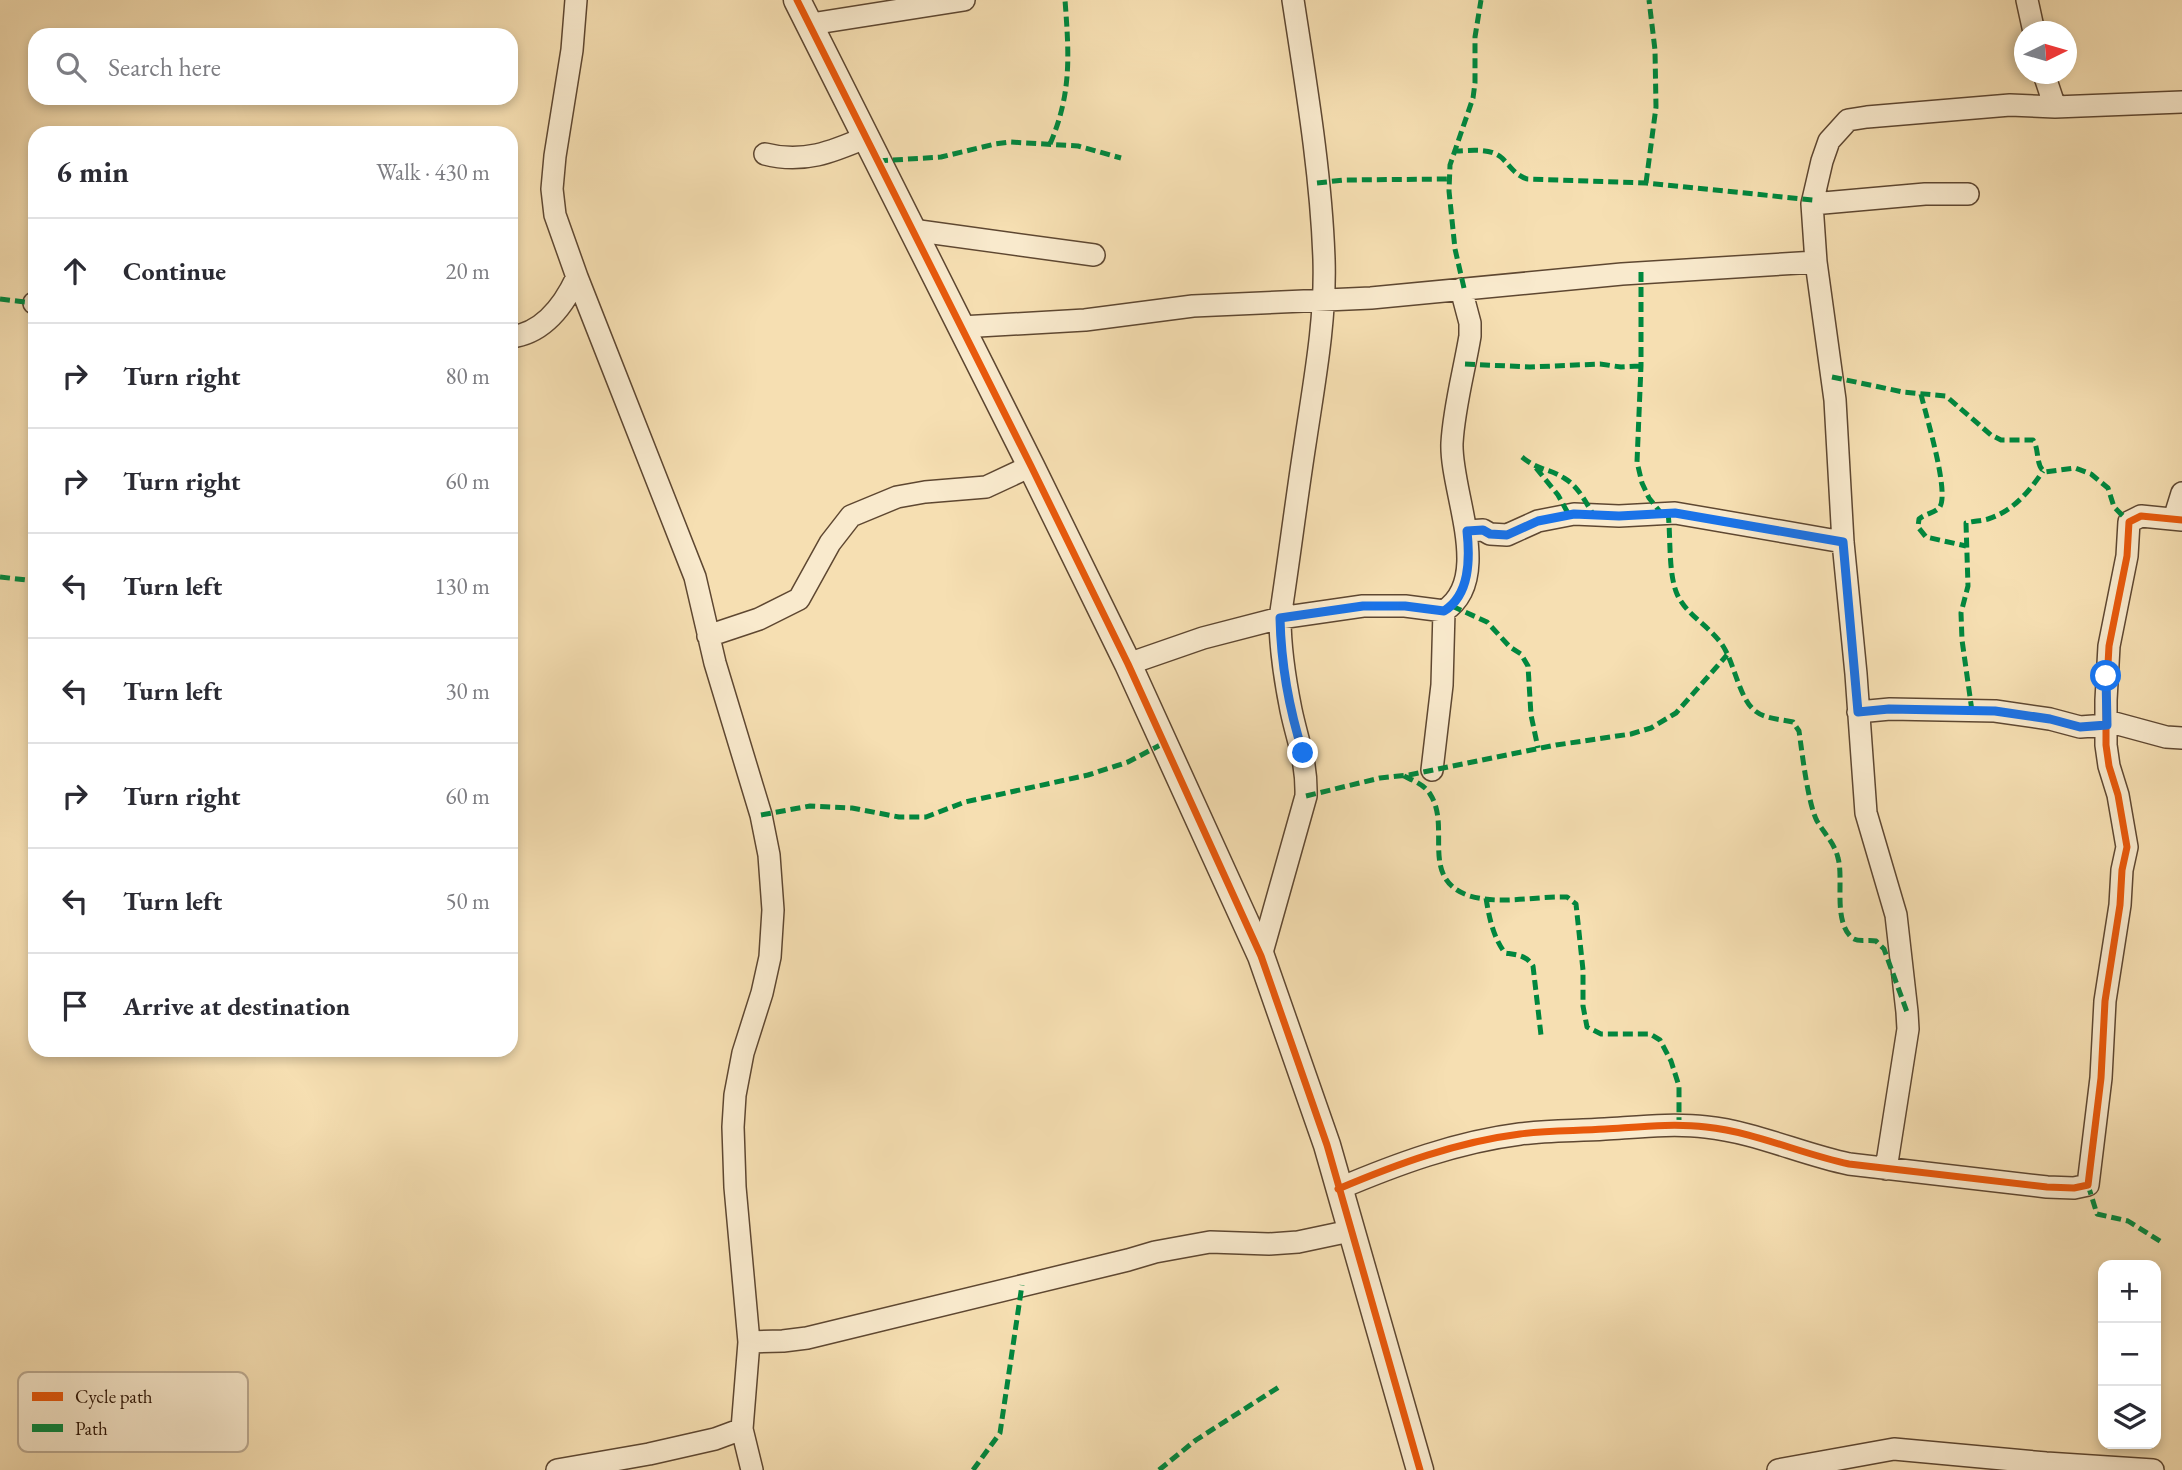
<!DOCTYPE html>
<html lang="en">
<head>
<meta charset="utf-8">
<style>
	:root { --surface:#fff; --page:#f2f2f3; --text:#2b2b33; --muted:#7c7c81; --line:#e1e1e2 }
	body { margin:0; font-family:"EB Garamond",serif; background:var(--page); color:var(--text) }
	.controls { position:absolute; right:21px; bottom:21px; display:grid; overflow:hidden; border-radius:14px; box-shadow:0 4px 10px #0003 }
	.controls button { width:63px; height:63px; display:grid; place-items:center; padding:0; border:0; border-bottom:2px solid var(--line); background:var(--surface); color:var(--text); font:35px sans-serif }
	.compass { position:absolute; left:2014px; top:21px; width:63px; height:63px; border-radius:50%; background:var(--surface); box-shadow:0 4px 10px #0003; rotate:85deg }
	.stop { position:absolute; width:21px; height:21px; margin:-16px; border:5px solid #1a73e8; border-radius:50%; background:#fff }
	.stop.end { background:#1a73e8; border-color:#fff; box-shadow:0 2px 7px #0008 }
	.list { margin:0; padding:0; list-style:none }
	h2 { display:flex; justify-content:space-between; align-items:center; height:91px; margin:0; padding:0 28px; font-size:30px }
	h2 small { font-size:23px; font-weight:400; color:var(--muted) }
	.list li { display:grid; grid-template-columns:46px 1fr auto; gap:21px; align-items:center; box-sizing:border-box; height:105px; padding:0 28px; border-top:2px solid var(--line) }
	.list b { display:block; font-size:26px; white-space:nowrap }
	.list em { font-size:23px; font-style:normal; color:var(--muted) }
	.icon { flex:none; width:38px; height:38px; fill:none; stroke:currentColor; stroke-width:2; stroke-linecap:round; stroke-linejoin:round }
	.map { position:relative; flex:none; width:2182px; height:1470px; overflow:hidden }
	.search { position:absolute; background:var(--surface); box-shadow:0 4px 10px #0003; left:28px; top:28px; width:490px; height:77px; display:flex; align-items:center; gap:18px; box-sizing:border-box; padding:0 24px; border-radius:21px; color:var(--muted); font-size:26px }
	.panel { position:absolute; background:var(--surface); box-shadow:0 4px 10px #0003; left:28px; top:126px; width:490px; height:931px; border-radius:21px }
	.map>svg:first-child { display:block }
</style>
</head>
<body>
<div class="map">
<svg width="2182" height="1470" viewBox="0 0 2182 1470">
	<rect width="100%" height="100%" fill="#f6dfb2"/>
	<filter id="stains"><feTurbulence type="fractalNoise" baseFrequency=".00286" numOctaves="4"/><feColorMatrix values="0 0 0 0 .2 0 0 0 0 .09 0 0 0 0 .02 0 0 0 .5 -.17"/></filter>
	<radialGradient id="worn" r=".72"><stop offset=".6" stop-color="#630" stop-opacity="0"/><stop offset="1" stop-color="#630" stop-opacity=".3"/></radialGradient>
	<g fill="none" stroke-linecap="round" stroke-linejoin="round">
		<defs>
			<path id="minor" d="M2027 0 2034 32
				M811 24 964 0
				M2044 74 2055 107
				M765 154C803 164 832 152 867 137
				M1812 204 1925 194H1968
				M912 230 1094 255
				M577 277 695 577 715 663 761 815 769 855 773 910 770 957 762 993 743 1053 735 1095 733 1127 735 1187 749 1342 742 1429 752 1470
				M34 303H35
				M961 327 1085 320 1193 306 1371 298 1622 274 1816 262
				M511 337C544 333 564 305 577 277L555 215 552 189 555 156 572 50 576 0
				M2174 519 2182 493
				M1467 531 1483 530 1490 534 1507 535 1538 521 1574 514 1619 516 1675 513 1843 542
				M708 636 759 619 799 599 830 543 851 516 897 497 925 492 986 487 1031 466
				M1128 664 1203 638 1280 618 1363 606H1405L1444 611C1494 579 1450 491 1452 443 1454 407 1464 372 1470 336V323L1461 289
				M1858 712 1890 709 1995 711 2050 719 2080 727 2107 725
				M2107 721 2166 737 2182 738
				M1432 770 1442 685 1444 611
				M1261 956 1306 796C1307 762 1298 743 1291 710 1285 680 1280 649 1280 618 1289 560 1296 502 1305 444 1314 383 1326 321 1324 259 1321 173 1306 85 1293 0
				M1886 1169 1908 1029 1907 1012 1896 915 1866 813 1856 674 1843 542 1835 400 1816 262 1812 204 1822 161 1829 141 1848 120 1867 117 2010 105 2055 107 2182 102
				M1338 1189C1397 1164 1457 1142 1520 1134 1548 1130 1577 1131 1605 1129 1638 1127 1673 1123 1706 1127 1755 1132 1801 1154 1849 1164L2047 1187 2074 1188 2088 1185 2101 1078 2105 1001 2120 905 2122 870 2127 847 2118 795 2109 766 2106 745V700L2109 646 2127 556 2129 522 2141 516 2182 520
				M749 1342 783 1341 807 1338 1128 1260 1155 1252 1210 1242 1269 1244 1298 1242 1350 1231
				M557 1470 649 1454 715 1439 742 1429
				M1778 1470 1894 1449 2046 1463 2153 1470"/>
			<path id="tertiary" d="M797 0 1031 466 1128 664 1261 956 1327 1145 1420 1470"/>
		</defs>
		<!-- minor casing -->
		<use href="#minor" stroke="#5e4731" stroke-width="24"/>
		<!-- tertiary casing -->
		<use href="#tertiary" stroke="#5e4731" stroke-width="29"/>
		<!-- minor -->
		<use href="#minor" stroke="#f9eacd" stroke-width="21"/>
		<!-- tertiary -->
		<use href="#tertiary" stroke="#f9eacd" stroke-width="26"/>
		<!-- quiet -->
		<path stroke="#00873e" stroke-width="5" stroke-dasharray="10 5" stroke-linecap="butt" d="M1050 144C1072 93 1069 54 1065 0
			M1453 151C1468 151 1490 147 1502 158 1511 167 1515 175 1527 179L1646 183 1813 200
			M878 161 941 157 995 144 1010 142 1078 146 1121 158
			M1317 183 1344 180 1449 179
			M1646 183 1656 107 1655 50 1649 0
			M1641 272V366L1637 462 1642 483 1649 498 1661 513
			M1464 288 1455 249 1449 191 1450 165 1473 98 1475 83V37L1481 0
			M0 299 34 303
			M1465 364 1530 367 1600 364 1621 367 1641 366
			M1832 377 1903 392 1946 396 1991 435 2001 440H2033C2040 450 2035 466 2045 472L2075 468 2091 474 2108 488 2114 507 2129 522
			M1921 394C1925 413 1951 495 1939 508 1934 513 1925 514 1919 519L1918 527 1926 537 1966 546
			M1522 457C1539 471 1548 468 1564 478 1578 486 1585 501 1593 514
			M1536 468 1558 495 1569 515
			M1668 513C1671 537 1668 573 1677 594 1686 615 1710 626 1723 646 1734 663 1739 696 1753 709 1763 719 1780 719 1793 722L1799 731C1802 752 1808 804 1817 821 1824 833 1835 844 1838 858 1844 879 1833 919 1851 937 1857 943 1868 939 1876 941L1884 949 1907 1012
			M0 577 35 581
			M1452 606 1487 622 1510 647 1521 654 1528 666 1531 715 1538 748
			M1972 711 1962 640 1961 613 1968 586 1966 523C1973 521 1981 521 1988 519 2013 511 2029 492 2043 471
			M1404 776C1412 780 1425 785 1430 794 1452 827 1418 879 1470 896 1500 905 1536 896 1567 897L1576 904 1583 970V1006L1587 1027 1601 1034H1650L1660 1040 1671 1061 1679 1086V1127
			M1306 796 1380 778 1409 775 1556 745 1631 734 1651 728 1676 713 1727 655
			M761 815 810 806 852 808 899 817H926L965 802 1088 775 1128 762 1164 743
			M1486 898C1489 917 1493 937 1505 953 1518 955 1526 955 1533 966L1541 1035
			M2088 1185 2097 1214 2128 1221 2163 1243
			M973 1470 1000 1433 1022 1285
			M1159 1470 1196 1440 1282 1385"/>
		<defs>
			<path id="cycleway" d="M797 0 1031 466 1128 664 1261 956 1327 1145 1420 1470
				M1338 1189C1397 1164 1457 1142 1520 1134 1548 1130 1577 1131 1605 1129 1638 1127 1673 1123 1706 1127 1755 1132 1801 1154 1849 1164L2047 1187 2074 1188 2088 1185 2101 1078 2105 1001 2120 905 2122 870 2127 847 2118 795 2109 766 2106 745V700L2109 646 2127 556 2129 522 2141 516 2182 520"/>
		</defs>
		<!-- cycleway casing -->
		<use href="#cycleway" stroke="#f9eacd" stroke-width="11"/>
		<!-- cycleway -->
		<use href="#cycleway" stroke="#e8590c" stroke-width="7"/>
	</g>
	<g fill="none" stroke-linecap="round" stroke-linejoin="round">
		<!-- route -->
		<path stroke="#1a73e8" stroke-width="9" d="M1303 753C1289 709 1281 664 1280 618L1363 606H1405L1444 611C1470 595 1470 559 1467 531L1483 530 1490 534 1507 535 1538 521 1574 514 1619 516 1675 513 1843 542 1858 712 1889 709 1995 711 2050 719 2080 727 2107 725 2106 676"/>
	</g>
	<!-- legend -->
	<rect x="18" y="1372" width="230" height="80" rx="10" fill="#f9eacd" stroke="#bcaa91" stroke-width="2"/>
	<rect x="32" y="1392" width="31" height="9" fill="#e8590c"/>
	<rect x="32" y="1424" width="31" height="8" fill="#00873e"/>
	<g font-size="19" fill="#2c1406">
		<text x="75" y="1403">Cycle path</text>
		<text x="75" y="1435">Path</text>
	</g>
	<rect width="100%" height="100%" filter="url(#stains)"/>
	<rect width="100%" height="100%" fill="url(#worn)"/>
</svg>
<div class="controls">
<button>+</button>
<button>−</button>
<button><svg class="icon" aria-label="layers" viewBox="0 0 24 24"><path d="M12 4l9 5-9 5-9-5zM3 14l9 5 9-5"/></svg></button>
</div>
<svg class="compass" viewBox="-18 -18 36 36"><path d="M0-13l5 13h-10z" fill="#e53935"/><path d="M0 13l5-13h-10z" fill="#7c7c81"/></svg>
<div class="stop" style="left:2106px;top:676px"></div>
<div class="stop end" style="left:1303px;top:753px"></div>
<div class="search"><svg class="icon" aria-label="search" viewBox="0 0 24 24"><circle cx="10" cy="10" r="6"/><path d="M15 15l6 6"/></svg>Search here</div>
<section class="panel">
<h2>6 min<small>Walk · 430 m</small></h2>
<ul class="list">
<li><svg class="icon" aria-label="ahead" viewBox="0 0 24 24"><path d="M12 20V5M6 11l6-6 6 6"/></svg><div><b>Continue</b></div><em>20 m</em></li>
<li><svg class="icon" aria-label="right" viewBox="0 0 24 24"><path d="M7 20v-9h11M14 6l5 5-5 5"/></svg><div><b>Turn right</b></div><em>80 m</em></li>
<li><svg class="icon" aria-label="right" viewBox="0 0 24 24"><path d="M7 20v-9h11M14 6l5 5-5 5"/></svg><div><b>Turn right</b></div><em>60 m</em></li>
<li><svg class="icon" aria-label="left" viewBox="0 0 24 24"><path d="M17 20v-9H6M10 6l-5 5 5 5"/></svg><div><b>Turn left</b></div><em>130 m</em></li>
<li><svg class="icon" aria-label="left" viewBox="0 0 24 24"><path d="M17 20v-9H6M10 6l-5 5 5 5"/></svg><div><b>Turn left</b></div><em>30 m</em></li>
<li><svg class="icon" aria-label="right" viewBox="0 0 24 24"><path d="M7 20v-9h11M14 6l5 5-5 5"/></svg><div><b>Turn right</b></div><em>60 m</em></li>
<li><svg class="icon" aria-label="left" viewBox="0 0 24 24"><path d="M17 20v-9H6M10 6l-5 5 5 5"/></svg><div><b>Turn left</b></div><em>50 m</em></li>
<li><svg class="icon" aria-label="arrive" viewBox="0 0 24 24"><path d="M6 21V4h12l-3 4 3 4H6"/></svg><div><b>Arrive at destination</b></div></li>
</ul>
</section>
</div>
</body>
</html>
